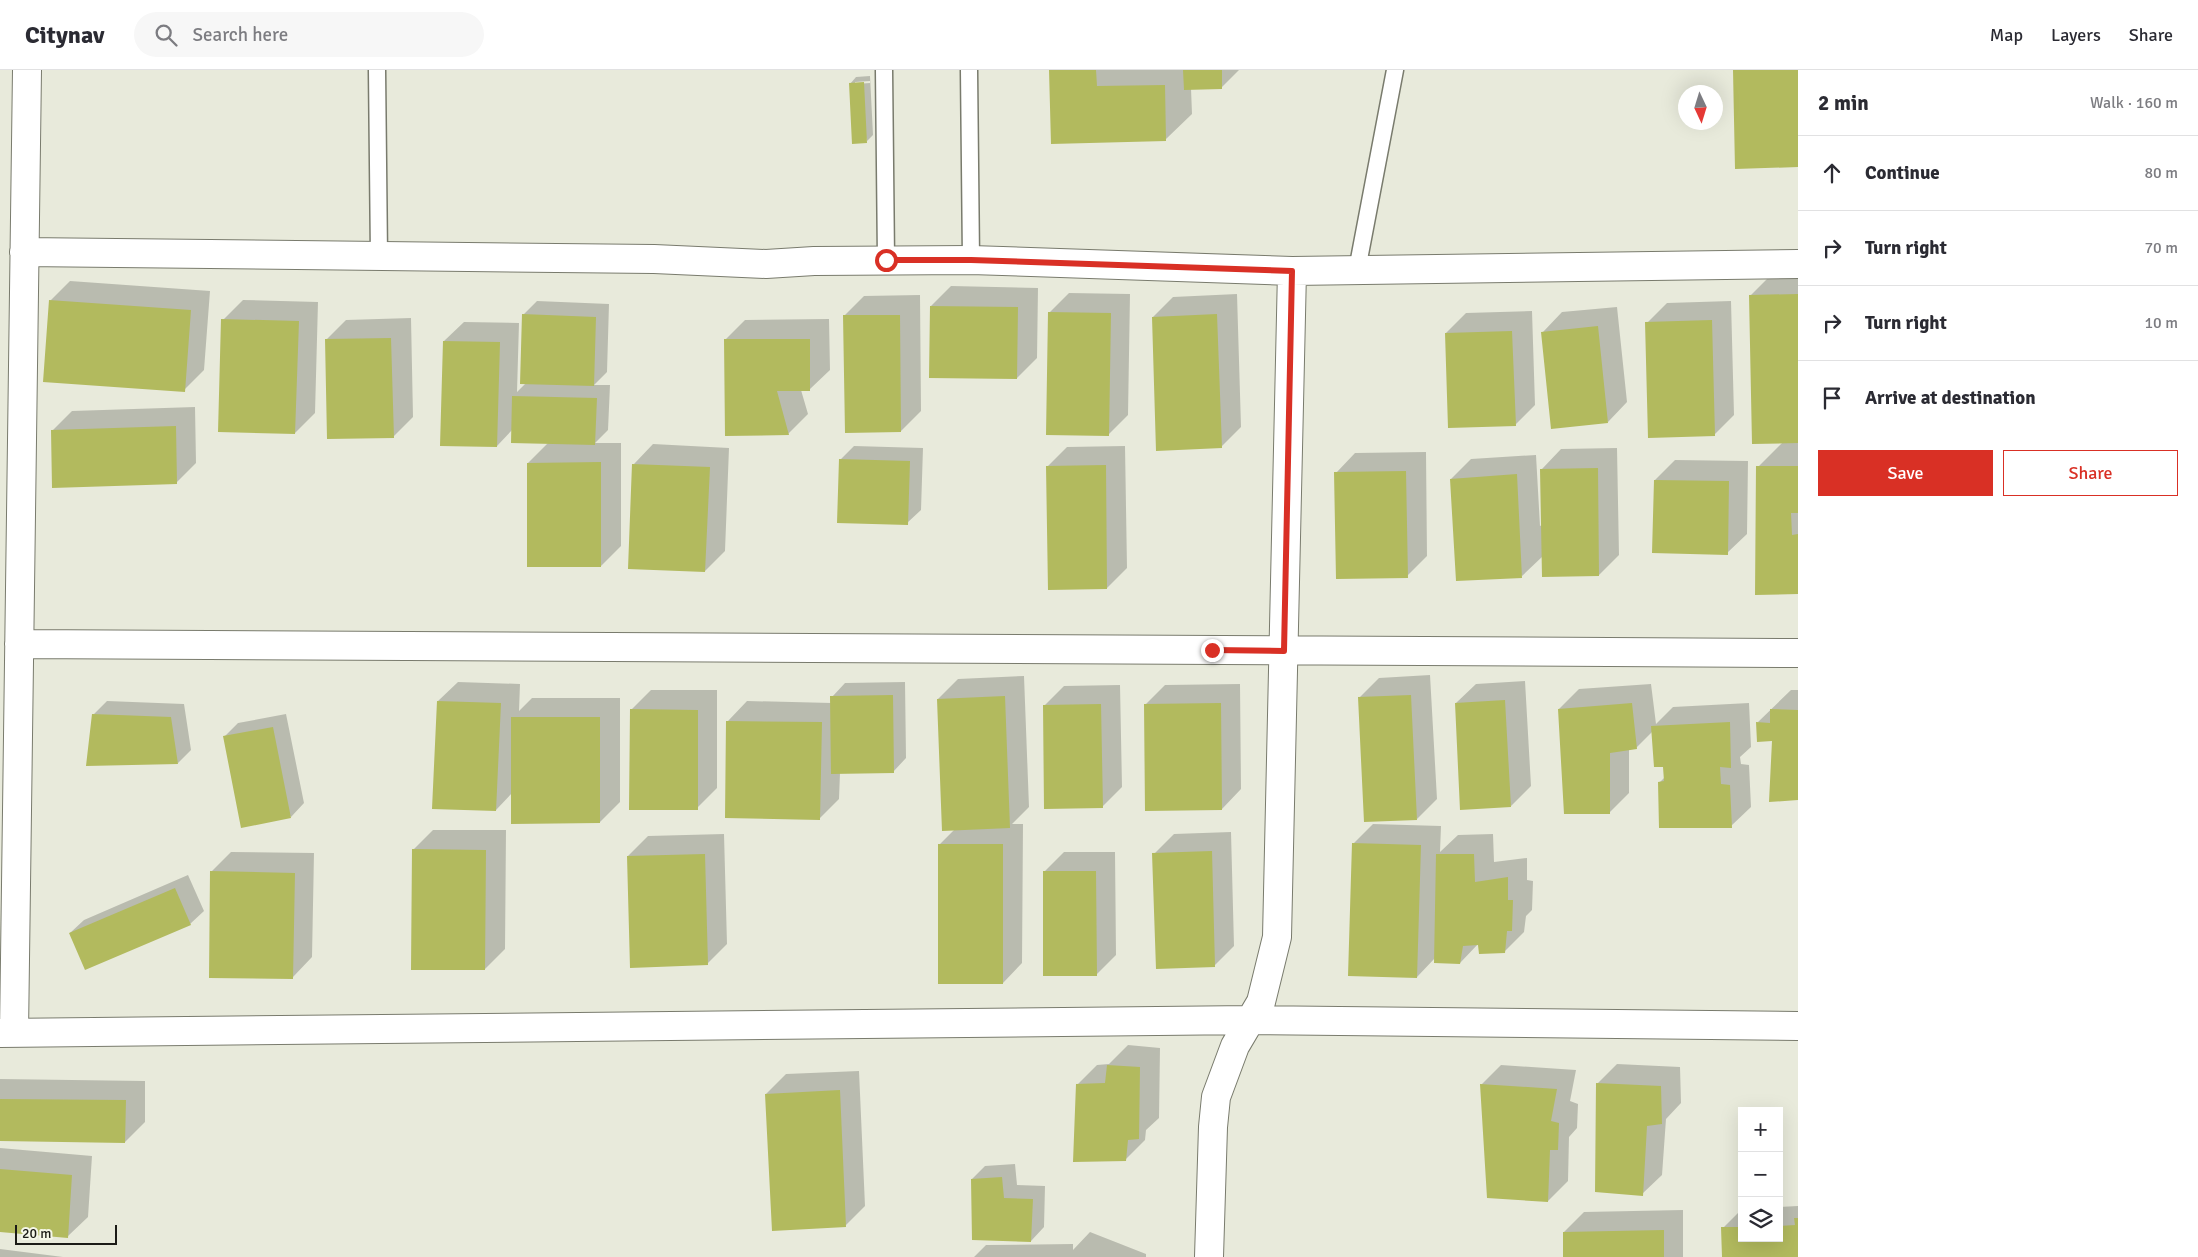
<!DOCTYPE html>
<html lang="en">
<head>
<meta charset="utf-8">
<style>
	:root { --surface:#fff; --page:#f7f7f7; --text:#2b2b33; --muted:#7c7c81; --line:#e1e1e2; --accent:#d93025 }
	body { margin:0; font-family:Signika,sans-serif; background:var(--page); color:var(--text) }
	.controls { position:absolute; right:15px; bottom:15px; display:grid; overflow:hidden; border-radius:0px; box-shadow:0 5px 20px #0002 }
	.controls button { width:45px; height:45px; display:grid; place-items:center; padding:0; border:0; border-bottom:1px solid var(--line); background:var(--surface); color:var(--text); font:25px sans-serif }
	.compass { position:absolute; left:1678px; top:15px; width:45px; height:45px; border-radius:50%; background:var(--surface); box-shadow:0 5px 20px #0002; rotate:176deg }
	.scale { position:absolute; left:15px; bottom:12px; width:102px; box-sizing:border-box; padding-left:5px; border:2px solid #1b1b16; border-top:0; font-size:14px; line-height:18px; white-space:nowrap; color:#1b1b16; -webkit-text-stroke:4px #f5f7e8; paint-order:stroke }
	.stop { position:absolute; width:15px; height:15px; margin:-11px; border:4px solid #d93025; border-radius:50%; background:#fff }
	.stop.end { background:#d93025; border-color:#fff; box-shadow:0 1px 5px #0008 }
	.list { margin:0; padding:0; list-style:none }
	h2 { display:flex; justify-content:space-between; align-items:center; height:65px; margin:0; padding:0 20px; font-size:21px }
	h2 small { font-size:16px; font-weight:400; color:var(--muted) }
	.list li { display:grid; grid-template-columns:32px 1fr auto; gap:15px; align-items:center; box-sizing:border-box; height:75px; padding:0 20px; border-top:1px solid var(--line) }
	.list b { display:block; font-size:19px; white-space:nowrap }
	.list em { font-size:16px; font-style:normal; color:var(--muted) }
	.actions { display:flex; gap:10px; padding:15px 20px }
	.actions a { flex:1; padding:11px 0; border:1px solid var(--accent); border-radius:0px; text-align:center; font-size:18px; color:var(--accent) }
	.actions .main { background:var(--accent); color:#fff }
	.icon { flex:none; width:28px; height:28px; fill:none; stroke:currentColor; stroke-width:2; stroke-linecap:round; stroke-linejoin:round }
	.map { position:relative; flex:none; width:1798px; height:1187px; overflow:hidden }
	header { display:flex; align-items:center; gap:30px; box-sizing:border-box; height:70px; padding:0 25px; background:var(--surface); border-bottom:1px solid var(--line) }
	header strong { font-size:24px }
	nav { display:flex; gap:28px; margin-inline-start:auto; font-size:18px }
	.search { width:350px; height:45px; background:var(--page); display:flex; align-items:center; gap:12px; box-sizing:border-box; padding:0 18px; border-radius:28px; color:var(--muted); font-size:19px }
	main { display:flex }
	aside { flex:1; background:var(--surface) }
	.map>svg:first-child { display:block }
</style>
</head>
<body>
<header>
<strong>Citynav</strong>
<div class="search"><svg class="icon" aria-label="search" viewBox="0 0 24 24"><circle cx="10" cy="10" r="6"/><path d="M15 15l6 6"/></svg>Search here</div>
<nav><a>Map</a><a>Layers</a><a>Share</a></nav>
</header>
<main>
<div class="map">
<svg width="1798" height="1187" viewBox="0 0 1798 1187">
	<rect width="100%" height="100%" fill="#e8eadb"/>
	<!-- shadow -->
	<path fill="#0003" fill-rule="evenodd" d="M1050 0H1239L1222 17 1191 18 1192 44 1166 69Z
		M870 6 873 65 867 71 850 14 856 7ZM870 11V13L855 14V12Z
		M1798 205V523L1758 397 1783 372 1750 226 1770 206Z
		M70 211 210 221 204 300 184 320 50 231Z
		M951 216 1038 218 1037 288 1017 308 931 236Z
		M1069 223 1130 224 1128 345 1108 365 1049 243Z
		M1237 224 1241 357 1221 377 1153 247 1173 227Z
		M920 225 921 341 901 361 844 246 864 226Z
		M243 230 318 232 315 343 295 363 223 250Z
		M537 231 609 234 607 302 594 315H610L608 360 595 373H621V476L601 496 528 393 549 372 512 360 497 376 444 271 464 252 519 253 517 322 526 313 523 245Z
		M1731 231 1734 345 1714 365 1647 253 1667 233Z
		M1617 237 1627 332 1608 352 1543 262 1562 242Z
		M1532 241 1535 335 1515 355 1446 263 1466 243Z
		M411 248 413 347 393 367 326 270 346 250Z
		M829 249 830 300 810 319 801 320 808 344 788 364 725 270 745 250Z
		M195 337 196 393 176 413 52 361 72 341Z
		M653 374 729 378 725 481 705 501 634 394Z
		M854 376 923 378 921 440 907 453 840 390Z
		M1125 376 1127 498 1107 518 1047 397 1067 377Z
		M1617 378 1619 485 1599 505 1543 486 1522 506 1451 409 1471 389 1536 385 1540 456 1542 455V399L1561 379Z
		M1426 382 1427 486 1407 506 1336 403 1355 383Z
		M1675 390 1748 391 1747 464 1727 483 1655 410Z
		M1430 605 1437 729 1417 749 1359 628 1379 608Z
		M1024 606 1029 737 1012 754H1023L1022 893 1003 913 940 774 954 760 938 629 958 609Z
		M1525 611 1531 716 1511 736 1456 633 1476 614Z
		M458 612 520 614 519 641 532 628H620V732L600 752 512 723 496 740 438 631Z
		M905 612 906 688 893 702 840 703 839 729 819 749 728 651 747 631 832 633V627L845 613Z
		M1240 614 1241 719 1222 739 1145 635 1165 615Z
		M1651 614 1656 654 1673 637 1749 633 1751 677 1740 687 1741 694 1749 695 1751 737 1731 756 1659 713 1665 707 1664 695 1653 661 1636 678 1629 679V723L1609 743 1559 639 1579 619Z
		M1120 615 1122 717 1102 737 1044 636 1064 616Z
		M651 620H717V718L697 738 631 640Z
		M1791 620H1798V729L1773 670 1758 652Z
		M107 631 184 634 191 680 178 693 93 645Z
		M286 644 304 733 291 747 225 666 238 653Z
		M1373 754 1441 756 1440 782 1458 765 1493 764 1494 792 1527 788V810L1533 811 1532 840 1526 846 1524 862 1504 882 1479 873 1460 893 1435 888 1417 907 1353 774Z
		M433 760H506L505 879 485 899 413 780Z
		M1231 762 1234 876 1214 896 1154 784 1174 764Z
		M724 764 727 874 707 894 628 786 648 766Z
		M231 782 314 783 312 887 293 907 211 802Z
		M1064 782H1115L1116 885 1096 905 1044 802Z
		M188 805 204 841 190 854 70 863 84 850Z
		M1128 975 1160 978 1159 1048 1146 1060 1145 1070 1125 1090 1077 1015 1097 995 1109 994Z
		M1617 994 1680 997 1681 1033 1666 1049 1662 1105 1642 1124 1597 1014Z
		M1501 995 1576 1000 1570 1031 1578 1034 1577 1058 1569 1067 1568 1111 1548 1131 1481 1015Z
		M859 1001 865 1136 845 1156 766 1024 786 1004Z
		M0 1009 145 1011V1052L125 1072 0 1070Z
		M0 1078 92 1086 88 1147 68 1166 0 1161Z
		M1015 1094 1017 1115 1045 1116 1044 1157 1031 1171 972 1109 985 1096Z
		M1798 1136V1187H1723V1158L1742 1139V1168H1779V1137Z
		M1683 1140V1187H1564V1162L1584 1142Z
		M1090 1162 1146 1184V1187H974L986 1175 1073 1174V1180Z
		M0 1179 63 1187H0Z"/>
	<!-- building -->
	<path fill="#b2ba5e" d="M1049 0H1096L1097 16 1165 15 1166 71 1051 74Z
		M1183 0H1222V19L1184 20Z
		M1733 0H1798V97L1735 99Z
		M864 12 867 73 852 74 849 13Z
		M1798 224V373L1752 374 1749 225Z
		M49 230 191 240 185 322 43 312Z
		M930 236 1018 237 1017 309 929 308Z
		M1048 242 1111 243 1109 366 1046 365Z
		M522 244 596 247 594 316 520 314Z
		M1217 244 1222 378 1156 381 1152 247Z
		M843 245H900L901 362 845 363Z
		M221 249 299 251 295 364 218 362Z
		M1712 250 1715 366 1648 368 1645 252Z
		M1598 256 1608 353 1551 359 1541 262Z
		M1512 261 1516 356 1448 358 1445 263Z
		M391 268 394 368 327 369 325 269Z
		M724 269H810V321H777L789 365 725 366Z
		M443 271 500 272 497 377 440 376Z
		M512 326 597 328 595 375 511 373Z
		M176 356 177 414 52 418 51 360Z
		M839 389 910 391 908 455 837 453Z
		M601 392V497H527V393Z
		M632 394 710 397 705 502 628 499Z
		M1106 395 1107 519 1048 520 1046 396Z
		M1756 396H1798V443H1791L1792 465 1798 464V524L1755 525Z
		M1598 398 1599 506 1542 507 1540 399Z
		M1406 401 1408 508 1336 509 1334 402Z
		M1517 404 1522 508 1456 511 1450 409Z
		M1654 410 1729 411 1728 485 1652 483Z
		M893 625 894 703 831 704 830 626Z
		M1411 625 1417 750 1364 752 1358 627Z
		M1005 626 1010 758 942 761 937 629Z
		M1505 630 1511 737 1460 740 1455 633Z
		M437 631 501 633 496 741 432 739Z
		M1221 633 1222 740 1145 741 1144 634Z
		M1632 633 1637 679 1610 683V744H1564L1558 639Z
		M1101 634 1103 738 1044 739 1043 635Z
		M630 639 698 640V740H629Z
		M1770 639 1798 640V730L1769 732 1772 671 1757 672 1756 652 1770 653Z
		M92 644 171 647 178 694 86 696Z
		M511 647H600V753L511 754Z
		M726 651 822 652 820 750 725 748Z
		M1730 652 1731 698 1720 697 1721 714 1730 715 1732 758H1659L1658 712 1664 711 1663 697H1654L1651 656Z
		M273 657 291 748 241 758 223 666Z
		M1352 773 1421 775 1417 908 1348 906Z
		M938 774H1003V914H938Z
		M412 779 486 780 485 900H411Z
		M1212 781 1215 897 1156 899 1152 783Z
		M705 784 708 895 630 898 627 786Z
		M1436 784H1474L1475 812 1508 807V830H1513L1512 861H1507L1505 883 1479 884 1478 875 1463 876 1460 894 1434 893Z
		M210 801 295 803 293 909 209 908Z
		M1043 801H1096L1097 906H1043Z
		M175 818 191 855 85 900 69 863Z
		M1107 995 1140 997 1139 1069 1128 1070 1126 1091 1073 1092 1076 1014 1105 1013Z
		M1596 1013 1661 1016 1662 1054 1647 1056 1643 1126 1595 1122Z
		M1480 1014 1557 1019 1551 1051 1559 1053 1558 1080H1550L1548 1132 1487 1128Z
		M840 1020 846 1157 772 1161 765 1024Z
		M0 1029 126 1030 125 1073 0 1071Z
		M0 1099 72 1105 68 1168 0 1162Z
		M1002 1107 1004 1128 1033 1129 1031 1172 972 1170 971 1109Z
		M1794 1148H1798V1187H1722L1721 1157H1742V1168H1779V1156L1795 1155Z
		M1664 1160V1187H1563V1162Z"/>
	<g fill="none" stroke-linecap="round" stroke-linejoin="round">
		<defs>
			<path id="lane" d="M377 0 379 186
				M884 0 886 190
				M969 0 971 190
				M1357 200 1395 0"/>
			<path id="street" d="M24 182 654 189 766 194 814 191 971 190 1292 201 1798 194
				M19 574 1798 583
				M0 963 1251 950 1798 956
				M14 963 27 0
				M1209 1187 1213 1057 1216 1027 1235 976 1261 932 1277 867 1292 201"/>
		</defs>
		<!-- lane casing -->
		<use href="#lane" stroke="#797b6d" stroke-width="19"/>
		<!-- street casing -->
		<use href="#street" stroke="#797b6d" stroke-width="30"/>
		<!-- lane -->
		<use href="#lane" stroke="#fff" stroke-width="16"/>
		<!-- street -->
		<use href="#street" stroke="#fff" stroke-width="28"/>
	</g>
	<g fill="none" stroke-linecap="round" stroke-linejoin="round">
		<!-- route -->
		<path stroke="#d93025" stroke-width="6" d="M886 190H971L1292 201 1284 581 1212 580"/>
	</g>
</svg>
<div class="controls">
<button>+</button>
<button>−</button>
<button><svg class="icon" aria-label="layers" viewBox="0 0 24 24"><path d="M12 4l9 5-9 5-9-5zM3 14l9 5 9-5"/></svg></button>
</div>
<svg class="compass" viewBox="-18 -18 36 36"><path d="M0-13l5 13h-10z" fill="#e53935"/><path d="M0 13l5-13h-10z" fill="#7c7c81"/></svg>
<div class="scale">20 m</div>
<div class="stop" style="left:886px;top:190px"></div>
<div class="stop end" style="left:1212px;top:580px"></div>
</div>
<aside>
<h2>2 min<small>Walk · 160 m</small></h2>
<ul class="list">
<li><svg class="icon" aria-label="ahead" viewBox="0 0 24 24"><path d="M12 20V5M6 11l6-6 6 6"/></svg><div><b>Continue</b></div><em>80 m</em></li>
<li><svg class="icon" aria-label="right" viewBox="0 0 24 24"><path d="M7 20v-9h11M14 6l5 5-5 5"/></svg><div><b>Turn right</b></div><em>70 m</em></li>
<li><svg class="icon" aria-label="right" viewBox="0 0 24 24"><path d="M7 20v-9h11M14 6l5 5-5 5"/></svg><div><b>Turn right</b></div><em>10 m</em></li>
<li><svg class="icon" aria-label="arrive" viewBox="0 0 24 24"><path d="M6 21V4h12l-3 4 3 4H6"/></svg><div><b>Arrive at destination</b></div></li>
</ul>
<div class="actions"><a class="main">Save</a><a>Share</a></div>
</aside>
</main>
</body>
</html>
